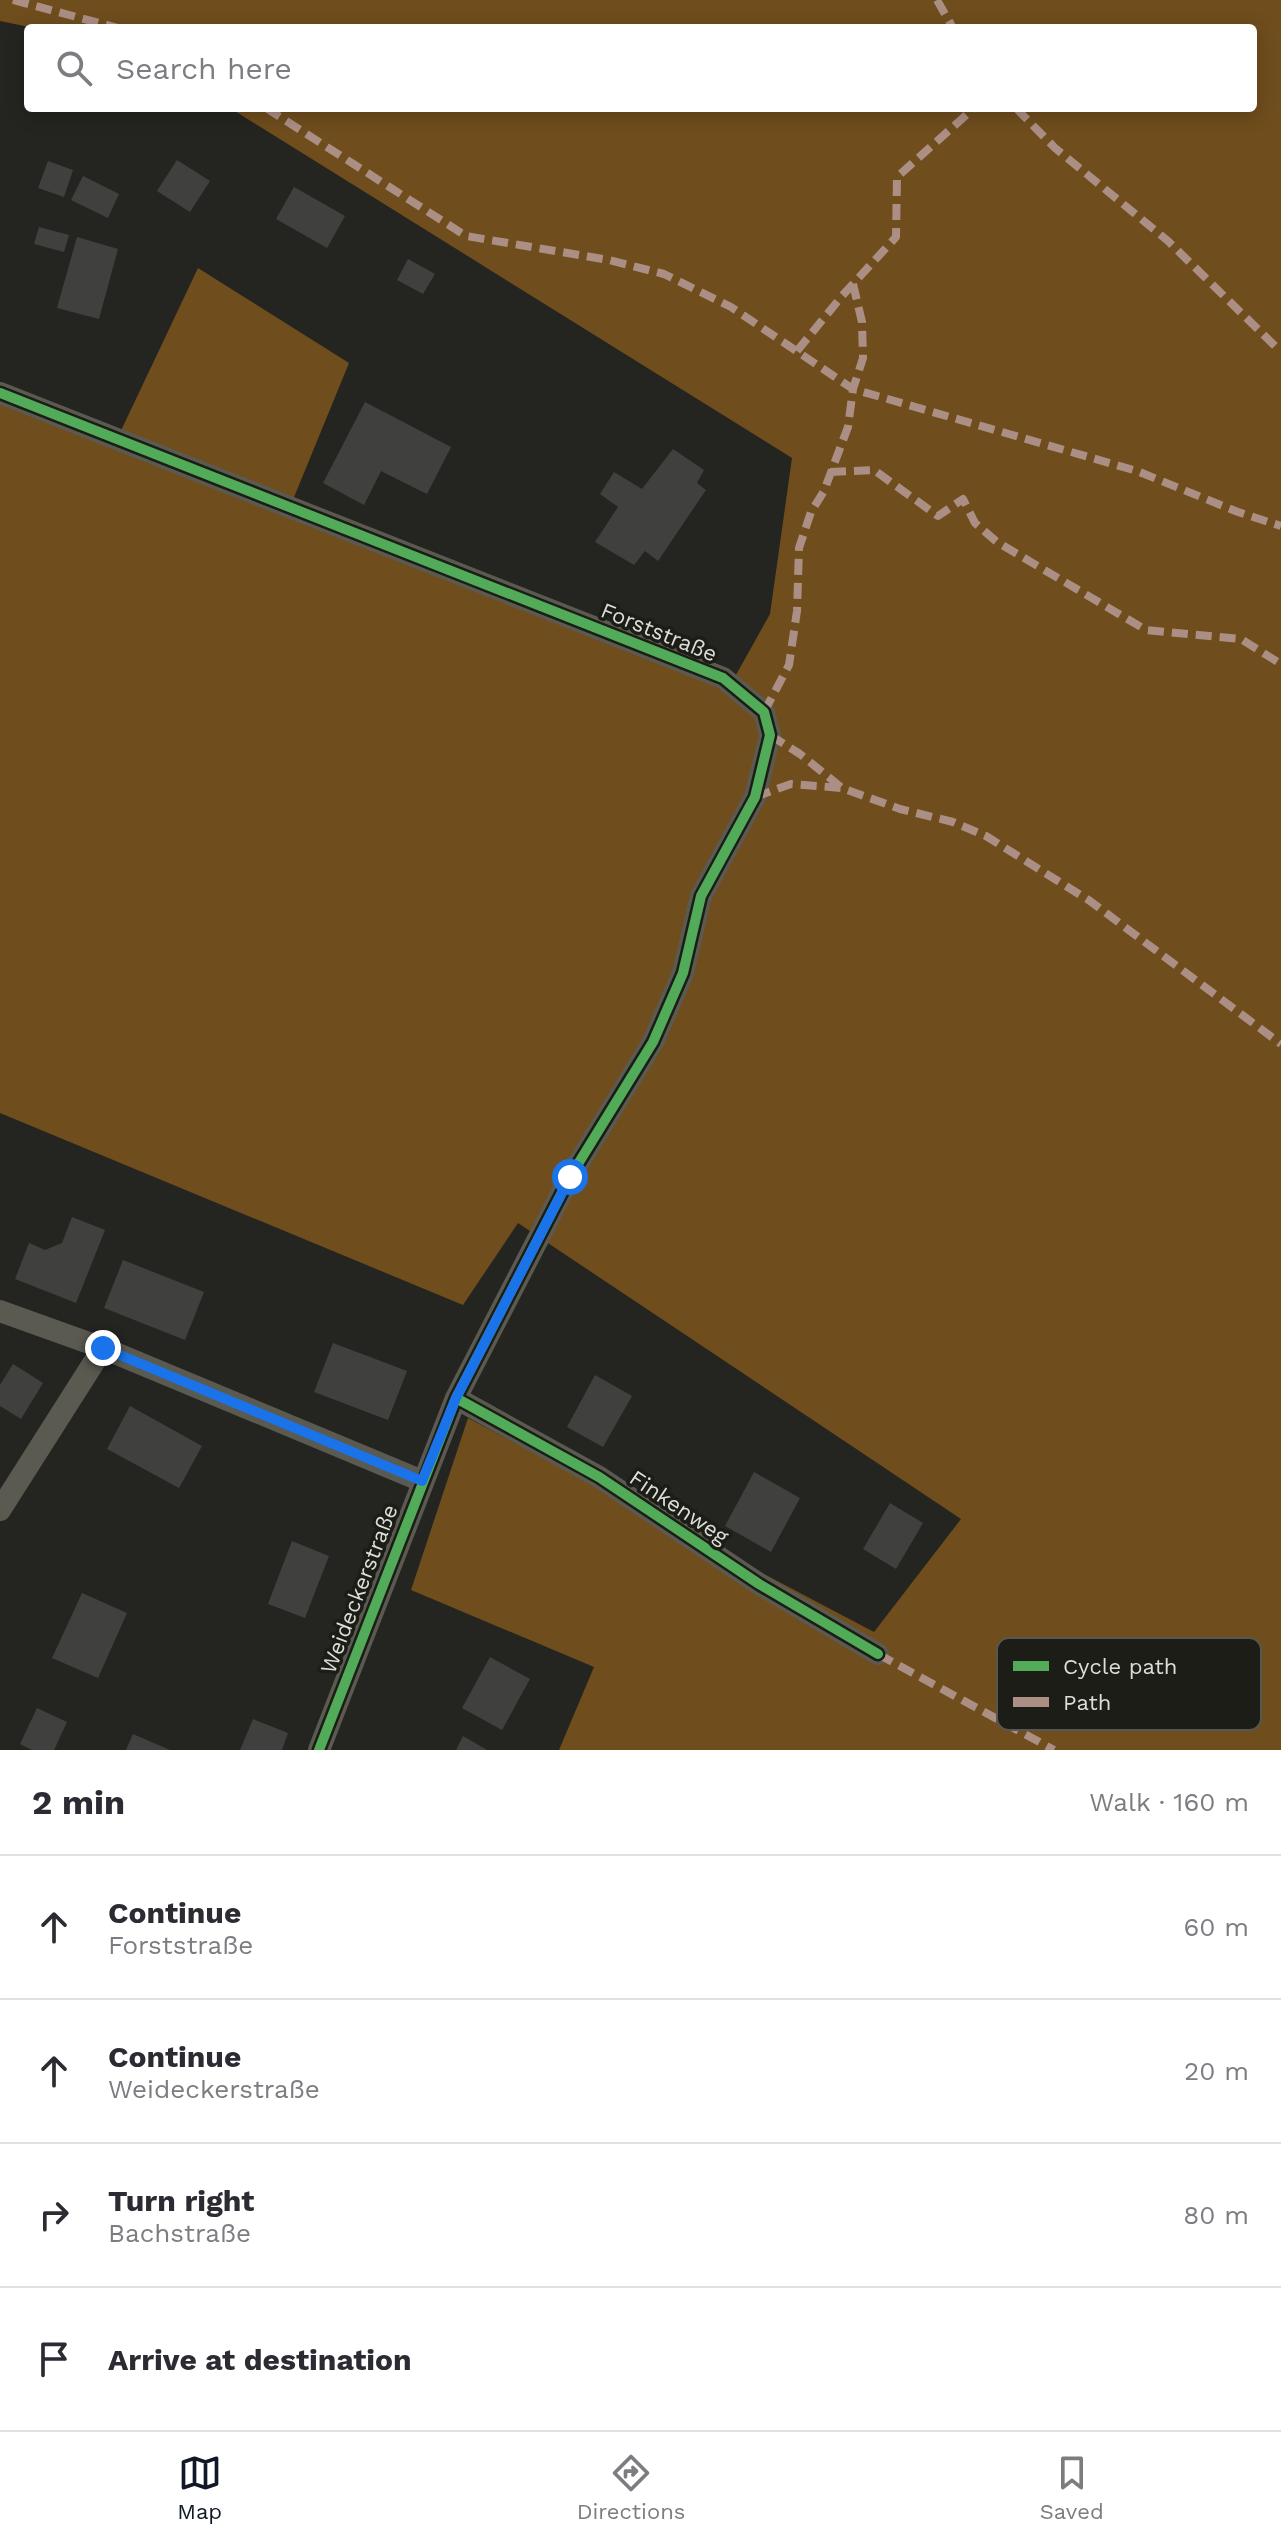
<!DOCTYPE html>
<html lang="en">
<head>
<meta charset="utf-8">
<style>
	:root { --surface:#fff; --page:#f2f2f3; --text:#2b2b33; --muted:#7c7c81; --line:#e1e1e2; --accent:#111827 }
	body { margin:0; font-family:"Work Sans",sans-serif; background:var(--page); color:var(--text) }
	.stop { position:absolute; width:24px; height:24px; margin:-18px; border:6px solid #1a73e8; border-radius:50%; background:#fff }
	.stop.end { background:#1a73e8; border-color:#fff; box-shadow:0 2px 8px #0008 }
	.list { margin:0; padding:0; list-style:none }
	h2 { display:flex; justify-content:space-between; align-items:center; height:104px; margin:0; padding:0 32px; font-size:34px }
	h2 small { font-size:26px; font-weight:400; color:var(--muted) }
	.list li { display:grid; grid-template-columns:52px 1fr auto; gap:24px; align-items:center; box-sizing:border-box; height:144px; padding:0 32px; border-top:2px solid var(--line) }
	.list b { display:block; font-size:30px; white-space:nowrap }
	.list p { margin:0; font-size:26px; white-space:nowrap; color:var(--muted) }
	.list em { font-size:26px; font-style:normal; color:var(--muted) }
	.icon { flex:none; width:44px; height:44px; fill:none; stroke:currentColor; stroke-width:2; stroke-linecap:round; stroke-linejoin:round }
	.map { position:relative; flex:none; width:1281px; height:1750px; overflow:hidden }
	.search { position:absolute; background:var(--surface); box-shadow:0 4px 20px #0003; left:24px; right:24px; top:24px; height:88px; display:flex; align-items:center; gap:20px; box-sizing:border-box; padding:0 28px; border-radius:8px; color:var(--muted); font-size:30px }
	.sheet { height:680px; background:var(--surface) }
	nav { display:flex; justify-content:space-around; align-items:center; box-sizing:border-box; height:112px; border-top:2px solid var(--line); background:var(--surface); font-size:22px; color:var(--muted) }
	nav a { display:grid; justify-items:center; gap:4px }
	nav .on { color:var(--accent) }
	.map>svg:first-child { display:block }
</style>
</head>
<body>
<div class="map">
<svg width="1281" height="1750" viewBox="0 0 1281 1750">
	<rect width="100%" height="100%" fill="#242521"/>
	<!-- forest -->
	<path fill="#6f4d1d" d="M0 0H1281V1750H559L594 1667 411 1590 468 1418 874 1632 961 1519 518 1223 463 1305 0 1113V393L117 439 198 268 349 363 290 507 732 682 770 614 792 458 230 108H1253V28H34L0 21Z"/>
	<!-- building -->
	<path fill="#40413e" d="M177 160 210 181 190 212 157 191Z
		M48 161 73 170 64 197 38 188Z
		M83 176 119 194 108 218 71 200Z
		M294 187 345 216 327 248 276 219Z
		M39 227 69 235 64 252 34 244Z
		M77 237 118 249 99 319 57 308Z
		M408 259 435 274 423 294 397 280Z
		M365 402 451 447 427 494 381 471 364 505 323 483Z
		M673 449 704 470 697 483 706 490 658 561 645 551 634 565 595 542 618 507 600 494 614 472 642 489Z
		M72 1217 105 1230 76 1303 15 1279 29 1243 45 1250 62 1243Z
		M123 1260 204 1292 185 1340 104 1308Z
		M333 1343 407 1371 388 1420 314 1392Z
		M13 1364 43 1383 21 1419 0 1406V1385Z
		M595 1375 632 1396 603 1447 567 1427Z
		M130 1406 202 1446 179 1488 107 1449Z
		M754 1472 800 1498 771 1552 725 1526Z
		M890 1503 923 1523 896 1569 863 1549Z
		M292 1541 329 1556 305 1618 268 1604Z
		M82 1593 127 1613 98 1678 52 1658Z
		M490 1657 530 1679 502 1730 462 1708Z
		M37 1708 67 1722 54 1750H32L20 1744Z
		M253 1719 288 1733 282 1750H240Z
		M133 1734 170 1750H126Z
		M463 1736 487 1750H456Z"/>
	<g fill="none" stroke-linecap="round" stroke-linejoin="round">
		<!-- street -->
		<path stroke="#5b5a51" stroke-width="22" d="M0 393 723 678 764 712 770 735 755 797 701 896 683 973 653 1042 570 1177 456 1398 319 1750
			M0 1311 103 1348 422 1481
			M456 1398 599 1477 759 1584 878 1654
			M0 1510 103 1348"/>
		<!-- quiet -->
		<path stroke="#ac8f84" stroke-width="8" stroke-dasharray="16 8" stroke-linecap="butt" d="M13 0 118 28
			M937 0 953 28
			M266 108 466 236 609 260 664 274 731 307 853 389 1137 471 1238 512 1281 526
			M1016 108 1055 148 1168 241 1276 347 1281 349
			M797 351 842 296 896 237 897 177 974 108
			M830 472 874 470 938 516 963 499 975 523 997 542 1146 630 1241 639 1281 664
			M764 712 789 665 797 611 799 548 811 512 824 491 848 427 853 389 863 358 862 322 853 284
			M770 735 800 754 842 788 900 809 953 822 986 836 1090 901 1281 1044
			M755 797 791 784 842 788
			M878 1654 1054 1750"/>
		<defs>
			<path id="cycleway" d="M0 393 723 678 764 712 770 735 755 797 701 896 683 973 653 1042 570 1177 456 1398 319 1750
				M456 1398 599 1477 759 1584 878 1654"/>
		</defs>
		<!-- cycleway casing -->
		<use href="#cycleway" stroke="#1b1d16" stroke-width="15"/>
		<!-- cycleway -->
		<use href="#cycleway" stroke="#51ab58" stroke-width="10"/>
	</g>
	<g fill="none" stroke-linecap="round" stroke-linejoin="round">
		<!-- route -->
		<path stroke="#1a73e8" stroke-width="10" d="M103 1348 422 1481 456 1398 570 1177"/>
	</g>
	<g text-anchor="middle" dominant-baseline="central" stroke-width="7" stroke-linejoin="round" paint-order="stroke">
		<!-- street labels -->
		<g font-size="22" fill="#dcded9" stroke="#1b1d16">
			<text transform="translate(659 632) rotate(22)">Forststraße</text>
			<text transform="translate(679 1507) rotate(34)">Finkenweg</text>
			<text transform="translate(359 1589) rotate(-69)">Weideckerstraße</text>
		</g>
	</g>
	<!-- legend -->
	<rect x="997" y="1638" width="264" height="92" rx="12" fill="#1b1d16" stroke="#555750" stroke-width="2"/>
	<rect x="1013" y="1661" width="36" height="10" fill="#51ab58"/>
	<rect x="1013" y="1697" width="36" height="10" fill="#ac8f84"/>
	<g font-size="22" fill="#dcded9">
		<text x="1063" y="1674">Cycle path</text>
		<text x="1063" y="1710">Path</text>
	</g>
</svg>
<div class="stop" style="left:570px;top:1177px"></div>
<div class="stop end" style="left:103px;top:1348px"></div>
<div class="search"><svg class="icon" aria-label="search" viewBox="0 0 24 24"><circle cx="10" cy="10" r="6"/><path d="M15 15l6 6"/></svg>Search here</div>
</div>
<section class="sheet">
<h2>2 min<small>Walk · 160 m</small></h2>
<ul class="list">
<li><svg class="icon" aria-label="ahead" viewBox="0 0 24 24"><path d="M12 20V5M6 11l6-6 6 6"/></svg><div><b>Continue</b><p>Forststraße</p></div><em>60 m</em></li>
<li><svg class="icon" aria-label="ahead" viewBox="0 0 24 24"><path d="M12 20V5M6 11l6-6 6 6"/></svg><div><b>Continue</b><p>Weideckerstraße</p></div><em>20 m</em></li>
<li><svg class="icon" aria-label="right" viewBox="0 0 24 24"><path d="M7 20v-9h11M14 6l5 5-5 5"/></svg><div><b>Turn right</b><p>Bachstraße</p></div><em>80 m</em></li>
<li><svg class="icon" aria-label="arrive" viewBox="0 0 24 24"><path d="M6 21V4h12l-3 4 3 4H6"/></svg><div><b>Arrive at destination</b></div></li>
</ul>
</section>
<nav>
<a class="on"><svg class="icon" aria-label="map" viewBox="0 0 24 24"><path d="M3 6l6-2 6 2 6-2v14l-6 2-6-2-6 2zM9 4v14M15 6v14"/></svg>Map</a>
<a><svg class="icon" aria-label="directions" viewBox="0 0 24 24"><path d="M12 3l9 9-9 9-9-9zM9 14v-3h6M13 9l2 2-2 2"/></svg>Directions</a>
<a><svg class="icon" aria-label="saved" viewBox="0 0 24 24"><path d="M7 4h10v16l-5-4-5 4z"/></svg>Saved</a>
</nav>
</body>
</html>
